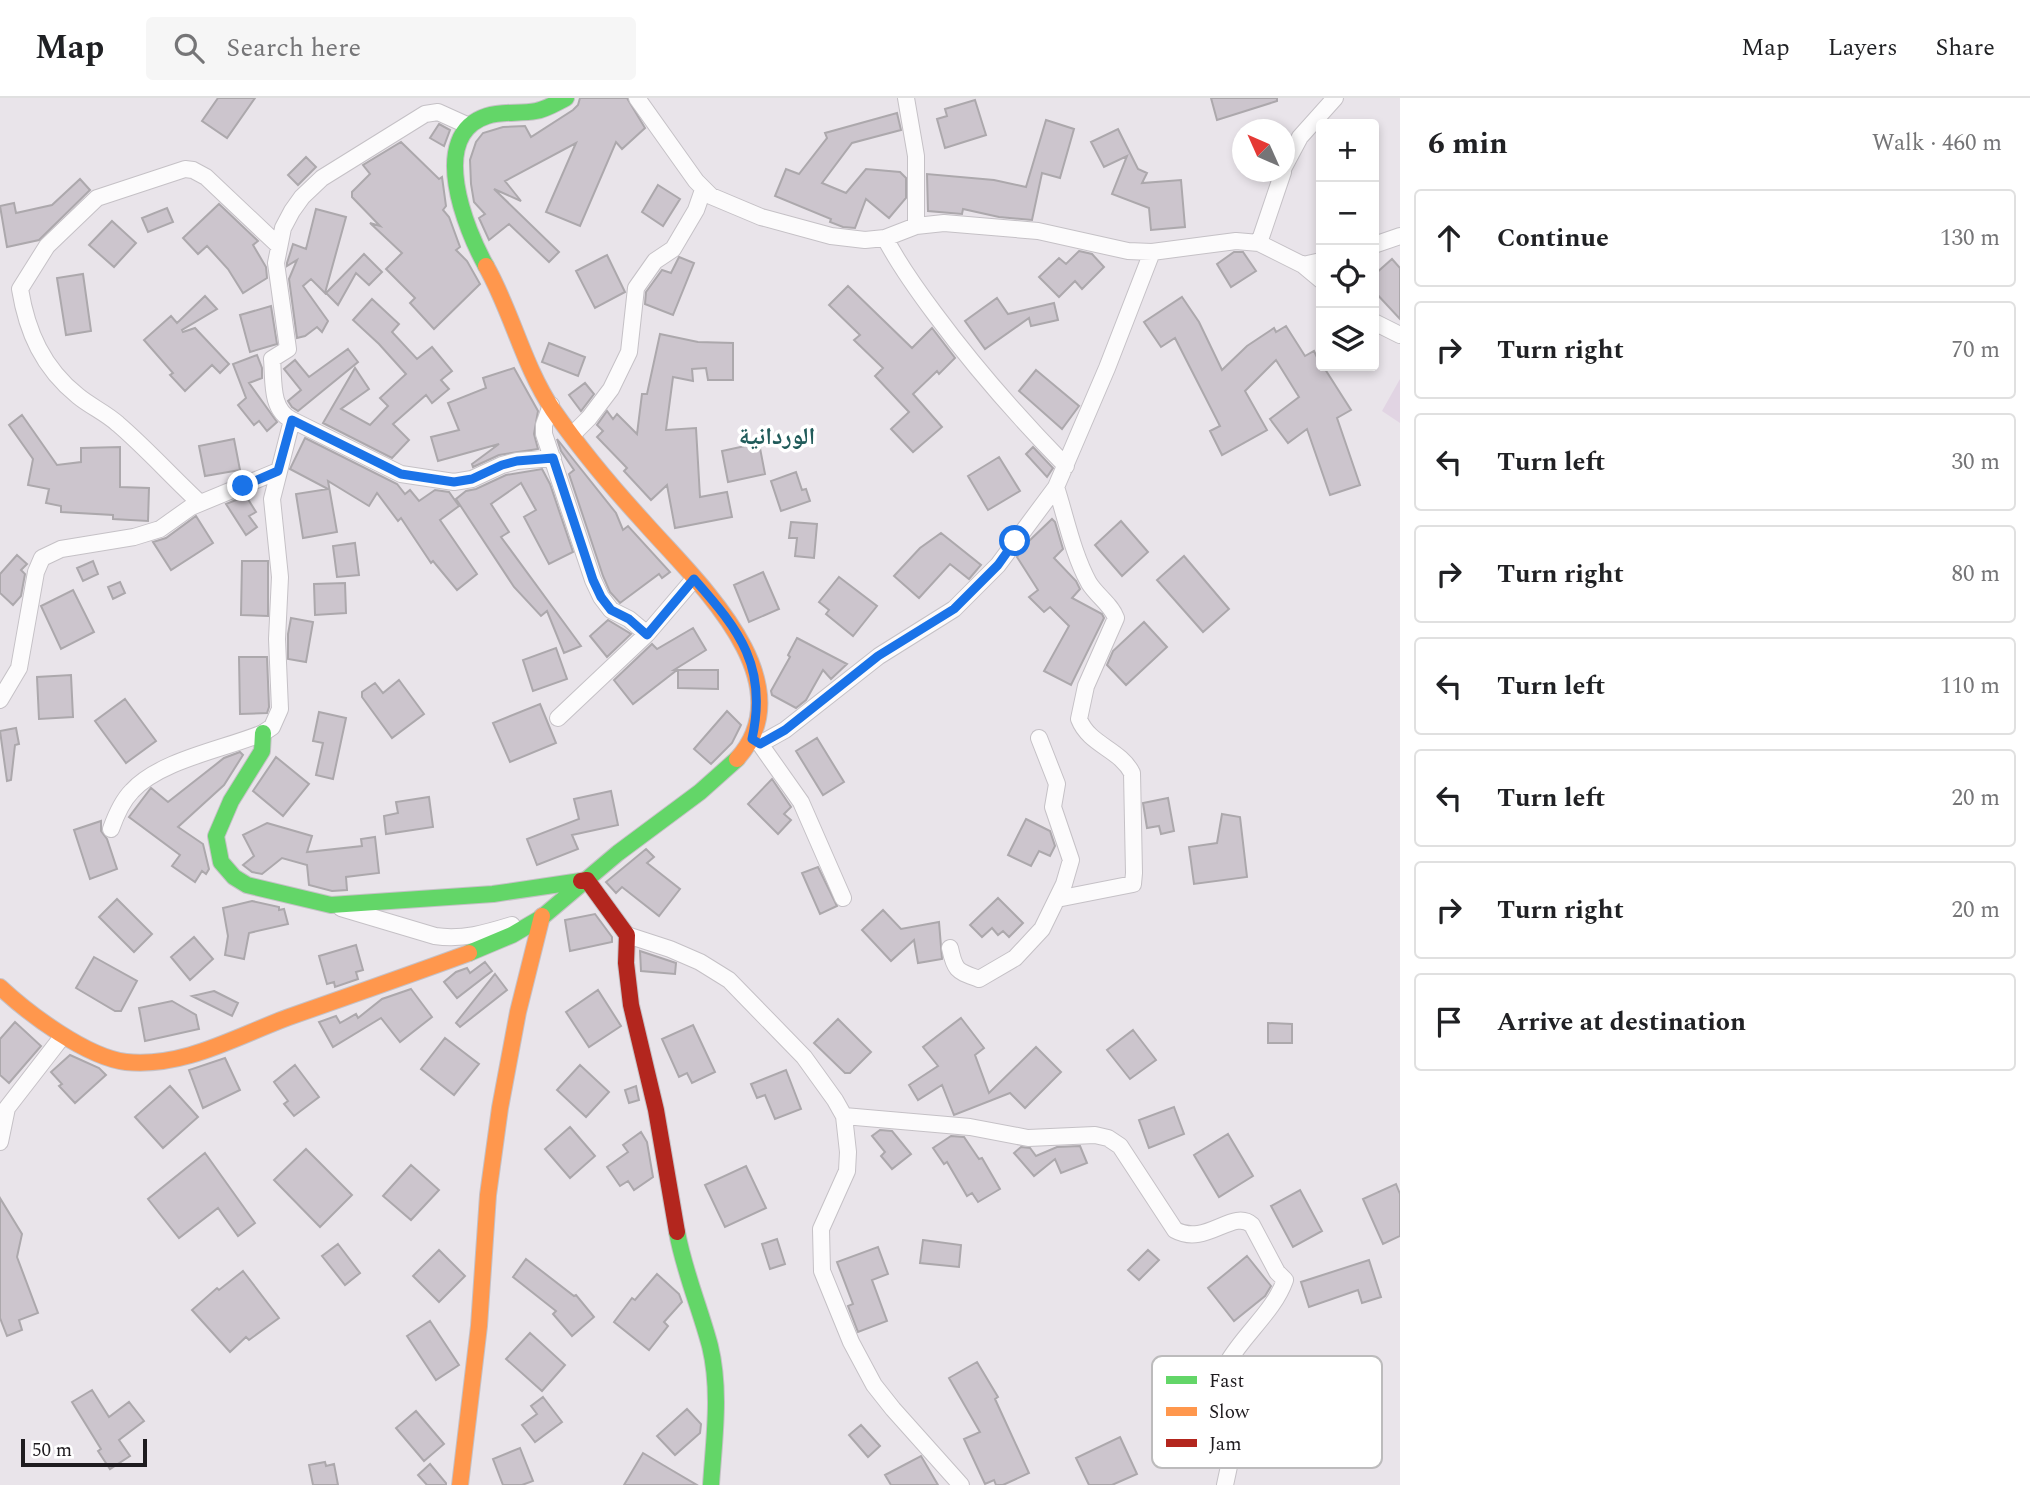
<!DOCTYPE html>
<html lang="en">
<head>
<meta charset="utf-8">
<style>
	:root { --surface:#fff; --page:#f6f6f6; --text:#202124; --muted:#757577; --line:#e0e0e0 }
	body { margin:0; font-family:Spectral,"Noto Naskh Arabic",serif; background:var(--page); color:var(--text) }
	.controls { position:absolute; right:21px; top:21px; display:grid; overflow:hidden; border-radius:7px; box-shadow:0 4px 10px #0003 }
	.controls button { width:63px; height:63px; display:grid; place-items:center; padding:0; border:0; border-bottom:2px solid var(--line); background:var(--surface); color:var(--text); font:35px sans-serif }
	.compass { position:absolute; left:1232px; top:21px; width:63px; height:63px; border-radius:50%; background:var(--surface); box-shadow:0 4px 10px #0003; rotate:315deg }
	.scale { position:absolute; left:21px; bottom:18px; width:126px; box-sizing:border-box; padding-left:7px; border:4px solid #1e1b1f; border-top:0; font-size:19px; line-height:24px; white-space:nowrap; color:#1e1b1f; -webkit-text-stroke:5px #fff; paint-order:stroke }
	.stop { position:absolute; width:21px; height:21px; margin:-16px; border:5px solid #1a73e8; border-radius:50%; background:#fff }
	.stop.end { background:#1a73e8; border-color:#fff; box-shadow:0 2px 7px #0008 }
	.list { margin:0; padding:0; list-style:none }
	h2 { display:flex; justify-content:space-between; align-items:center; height:91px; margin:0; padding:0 28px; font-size:30px }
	h2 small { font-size:23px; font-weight:400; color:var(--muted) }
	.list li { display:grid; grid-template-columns:46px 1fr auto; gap:21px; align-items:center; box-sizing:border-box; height:98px; margin:0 14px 14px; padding:0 14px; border:2px solid var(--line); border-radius:7px }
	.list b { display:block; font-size:26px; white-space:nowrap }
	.list em { font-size:23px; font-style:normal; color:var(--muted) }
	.icon { flex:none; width:38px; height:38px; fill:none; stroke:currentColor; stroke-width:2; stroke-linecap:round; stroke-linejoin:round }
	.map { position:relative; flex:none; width:1400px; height:1387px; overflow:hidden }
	header { display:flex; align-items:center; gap:42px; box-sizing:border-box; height:98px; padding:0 35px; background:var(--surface); border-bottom:2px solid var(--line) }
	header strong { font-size:33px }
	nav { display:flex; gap:38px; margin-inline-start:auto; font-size:24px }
	.search { width:490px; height:63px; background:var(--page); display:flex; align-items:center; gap:18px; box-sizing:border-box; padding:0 24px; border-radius:7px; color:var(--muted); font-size:26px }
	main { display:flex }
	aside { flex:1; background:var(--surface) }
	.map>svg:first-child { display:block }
</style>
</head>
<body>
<header>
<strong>Map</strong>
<div class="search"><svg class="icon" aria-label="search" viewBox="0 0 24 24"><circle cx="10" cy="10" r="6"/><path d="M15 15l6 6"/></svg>Search here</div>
<nav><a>Map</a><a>Layers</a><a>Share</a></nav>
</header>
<main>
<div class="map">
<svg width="1400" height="1387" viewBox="0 0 1400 1387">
	<rect width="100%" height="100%" fill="#e9e4ea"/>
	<!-- green -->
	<path fill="#e1d4e3" d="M1400 281V325L1382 313Z"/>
	<!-- building -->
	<path fill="#ccc5cd" stroke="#aca8ac" stroke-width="2" d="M218 0H255L227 40 202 23Z
		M580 0H627L645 30 622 51 616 44 580 128 546 114 576 45 505 83 521 103 494 91 559 154 549 164 509 126 489 142 479 120 485 116 474 104 471 86 470 62 476 44 483 35 503 29 525 28 531 39 573 12 578 7Z
		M1211 0H1277V3L1217 22Z
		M975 2 986 37 945 50 937 21 947 18 945 11Z
		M897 15 901 32 852 45 822 85 846 95 866 71 900 74 906 80V100L889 120 866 101 855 130 843 129 830 124 831 121 775 98 786 71 799 76 827 40 825 35Z
		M1046 22 1074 31 1060 80 1042 75 1032 122 999 119 963 111 962 116 928 113 927 76 994 82 1026 89Z
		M439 26 450 32 444 48 430 40Z
		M1118 31 1138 71 1147 75 1142 85 1181 82 1185 129 1151 132 1149 110 1112 96 1127 58 1104 69 1091 44Z
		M401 44 439 81 442 79 446 108 443 112 449 119 460 149 456 152 467 163 480 186 434 231 410 205 415 200 386 171 402 155 370 125 380 128 352 99V94L370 76 363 67Z
		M306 59 316 69 298 87 288 77Z
		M80 81 90 92 39 142 7 149 0 108 14 105 16 115 52 107Z
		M658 87 680 101 663 128 642 114Z
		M219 106 258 143 253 147 266 169 267 180 243 195 228 171 207 148 198 156 183 140Z
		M167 110 173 124 148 134 142 120Z
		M316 111 346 119 325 195 311 181 303 188 328 223 322 234 317 229 305 238 297 240 289 181 297 162 287 168V165L293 146 306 151Z
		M112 123 136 145 114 169 89 147Z
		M1079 153 1092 156 1104 169 1082 191 1075 183 1059 199 1039 179 1059 160 1066 166Z
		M1234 154H1243L1256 173 1231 189 1217 166Z
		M364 156 382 174 369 187 356 175 338 207 326 195Z
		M607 157 625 194 595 210 576 173Z
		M679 159 694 165 673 217 645 206 646 194 662 172 671 175Z
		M1392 161 1400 170V221L1374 193V177Z
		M83 176 91 233 66 237 57 180Z
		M848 188 912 250 932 230 955 260 939 276 937 273 913 296 942 329 913 354 891 331 909 314 875 278 883 270 854 242 860 237 829 207Z
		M205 198 217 211 182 232 183 234 195 230 229 266 220 275 212 267 185 293 170 277 173 275 144 242 171 218 177 225Z
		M1182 199 1199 224 1222 272 1247 248 1274 230 1276 234 1286 228 1305 258 1314 253 1321 268H1323L1351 312 1337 320 1360 387 1330 397 1307 331 1288 345 1270 321 1299 299 1276 262 1245 293 1267 332 1222 357 1210 333 1220 328 1175 240 1161 249 1144 224Z
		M997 200 1008 216 1054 205 1058 222 1031 228 1029 220 985 251 965 223Z
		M372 201 399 226 392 234 417 261 432 249 452 273 441 282 449 291 432 305 426 297 393 326 409 342 392 360 323 325 355 270 369 291 341 311 370 327 388 308 380 300 406 276 379 246 353 222Z
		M271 208 277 246 250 254 240 217Z
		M660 236 698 244 733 245V282H708L706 270 692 271 693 283 673 279 666 332 696 330 700 399 727 394 732 419 675 430 667 387 651 402 624 373 627 370 597 339 603 333 597 327 607 313 613 321 617 316 637 336 642 296H647Z
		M549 245 585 259 578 278 542 264Z
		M348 251 358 264 298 313 292 309 288 303 301 292 284 271 295 262 309 279Z
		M257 257 262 270V280L249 285 277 324 267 333 259 323 254 327 238 307 246 300 233 266Z
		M514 270 538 313 534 336 538 351 499 357 473 369 472 366 499 346 438 363 431 339 459 332 448 305 486 290 483 280Z
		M1036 272 1079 308 1062 331 1019 293Z
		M585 285 594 296 581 313 569 297Z
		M22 317 57 367 81 364V350L120 349V389L149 390 148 423 113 421V417L61 414V408L46 405 49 391 28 387 33 361 9 327Z
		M305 340 397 386 405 396 410 392 419 403 435 392 449 394 459 408 440 422 477 476 457 492 433 463 431 465 401 420 398 423 377 395 369 408 328 383 337 434 303 440 296 396 328 391 290 371Z
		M234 341 240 372 205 378 199 348Z
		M557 341 616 415 623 432 628 428 670 474 662 480 659 476 620 505 610 494 603 478 569 376 574 372 561 353Z
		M759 345 765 376 728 384 722 353Z
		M1033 349 1053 370 1047 379 1026 356Z
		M999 359 1020 393 988 412 968 378Z
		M542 371 550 386 573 454 549 466 524 419 536 412 521 385 491 406 509 434 501 439 581 548 564 555 547 513 541 518 514 489 456 401 466 393 476 391 506 377Z
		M796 374 802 392 806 391 810 403 781 413 771 383Z
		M246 398 256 414 249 418 257 429 246 437 226 406Z
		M196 418 213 445 171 472 153 444 166 440Z
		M1052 421 1055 424 1063 451 1054 460 1076 483 1080 491 1072 500 1102 516 1104 520 1071 587 1044 573 1069 528 1050 509 1044 514 1029 499 1038 492 1017 459 1028 444Z
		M1121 423 1148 454 1122 478 1095 447Z
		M791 424 817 426 814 460 795 458 797 440H789Z
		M941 435 981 467 969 481 950 466 919 500 894 478 920 450Z
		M355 445 359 477 337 479 333 448Z
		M17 457 27 466 21 472 25 476 21 498 13 507 0 495V476Z
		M1184 458 1229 511 1203 534 1157 482Z
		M93 463 98 476 83 483 77 470Z
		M242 463H268V518L241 517Z
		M763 474 779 511 749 524 734 487Z
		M839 479 877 508 853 538 826 516 829 512 819 504Z
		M120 484 125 495 113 501 108 489Z
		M345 485 346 515 315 517 314 486Z
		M73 492 94 534 61 551 41 508Z
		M291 520 313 524 306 564 288 561V536Z
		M608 522 631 536 607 559 590 538Z
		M1144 524 1167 549 1126 587 1107 567 1113 553Z
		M693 530 706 552 674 572H677L633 606 614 582 652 546 657 551Z
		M797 540 847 566 831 581 823 572 806 602 796 610 772 597 771 593 790 559 788 557Z
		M556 550 567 581 533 593 523 562Z
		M239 559H267L269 609 267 615 240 616Z
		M678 572H718V591L678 590Z
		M71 577 73 619 39 621 37 579Z
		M399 582 424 616 392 640 362 599V594L375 585 383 595Z
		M125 601 156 643 126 665 95 623Z
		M540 606 556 645 510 664 493 625Z
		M727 613 741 627 732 645 711 666 694 651Z
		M319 614 346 620 333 681 316 677 323 645 313 643Z
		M16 630 19 646 15 647 11 682 7 683 0 633Z
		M817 640 844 684 823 697 796 653Z
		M240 654 243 657 224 687 178 729 203 746 209 771 206 776 202 773 195 784 172 768 180 757 129 719 151 690 168 704 224 660Z
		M276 659 309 686 283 718 253 693Z
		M772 681 791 709 784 716 791 722 778 736 748 706Z
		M611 693 618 727 572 737 578 751 537 767 527 741 579 721 574 701Z
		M429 699 433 729 386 736 384 718 398 715 396 704Z
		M1168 700 1174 733 1161 736 1159 728 1147 730 1143 705Z
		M1222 716 1240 719 1247 779 1194 786 1189 749 1217 745Z
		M1026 721 1050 733 1055 748 1050 758 1039 753 1031 768 1008 757Z
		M101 723V733L107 741 117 771 90 781 74 732Z
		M267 725 312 738 307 754 362 748 361 741 375 739 379 775 346 779 347 792 332 793 309 787 307 767 282 760 262 776 252 774 243 767 254 758 243 737Z
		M646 751 654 759 647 765 680 791 659 818 622 789 616 795 606 784Z
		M818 769 837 808 820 816 802 775Z
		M998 800 1023 825 1009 839 1003 833 998 837 992 830 982 839 970 827Z
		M117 801 152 836 134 854 99 819Z
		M252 803 279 809V812L284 811 288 826 249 835 244 861 225 857 228 838 223 810Z
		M883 812 901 831 939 824 942 861 918 865 914 842 891 863 862 832Z
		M595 816 612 839V844L570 853 565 822Z
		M194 839 213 861 190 882 171 859Z
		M356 847 363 872 356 874 358 881 335 889 334 884 327 886 319 858Z
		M640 853 676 865 675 876 641 873Z
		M94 859 137 883 121 913H115L76 890Z
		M485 864 492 873 457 900 444 884 456 874 467 870 470 875Z
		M495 876 507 892 460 929 456 925Z
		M411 891 432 919 400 944 381 920 333 949 319 924 336 918 340 925 356 916 358 920 382 901Z
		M598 892 621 928 589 949 566 914Z
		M214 893 238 905 232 918 192 898Z
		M172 903 196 917 199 931 145 943 139 910Z
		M961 920 984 950 975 957 989 995 1036 949 1061 974 1025 1010 1010 995 954 1017 942 987 918 1002 909 987 938 968 923 949Z
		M838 921 871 954 850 975H845L814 945Z
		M15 924 41 948 9 985 0 977V941Z
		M1268 925 1292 926V945H1268Z
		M693 927 715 974 692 985 687 975 679 979 662 941Z
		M1133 932 1156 962 1130 981 1107 952Z
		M445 940 479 966 454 997 421 971Z
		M70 957 99 970 106 977 75 1005 59 988 62 986 51 974Z
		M225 960 240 992 203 1010 189 972Z
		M295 967 319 999 294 1018 284 1006 288 1003 274 984Z
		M580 967 609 994 586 1019 557 992Z
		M786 972 801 1011 775 1021 765 997 757 1000 751 986Z
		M170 988 198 1019 163 1050 135 1019Z
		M636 988 639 1002 629 1005 625 992Z
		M1174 1009 1184 1036 1149 1050 1139 1022Z
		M570 1029 595 1058 570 1080 545 1051Z
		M880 1032 892 1033 911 1056 892 1071 881 1058 885 1054 872 1038Z
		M641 1034 647 1044 653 1079 634 1092 628 1083 620 1088 607 1069 628 1054 623 1047Z
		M1228 1036 1253 1078 1219 1099 1194 1057Z
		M951 1038 964 1039 979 1061 982 1060 1000 1091 978 1104 972 1095 967 1098 947 1064 944 1066 933 1050Z
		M1080 1048 1087 1065 1061 1075 1055 1061 1034 1078 1014 1055 1021 1049 1030 1050 1036 1058 1057 1049Z
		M306 1051 352 1097 320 1129 274 1082Z
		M205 1055 255 1125 238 1138 218 1110 179 1140 148 1101Z
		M411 1067 439 1092 411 1122 383 1098Z
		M746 1068 766 1110 725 1129 705 1087Z
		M1396 1086 1400 1096V1138L1383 1146 1363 1101Z
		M1300 1092 1322 1133 1293 1149 1271 1108Z
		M0 1100 22 1136 17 1159 38 1215 19 1222 22 1232 7 1238 0 1220Z
		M777 1141 785 1166 770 1171 762 1146Z
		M923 1142 961 1147 959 1169 920 1165Z
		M338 1146 360 1175 345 1187 322 1158Z
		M878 1149 888 1176 872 1182 887 1223 858 1234 848 1208 853 1206 837 1164Z
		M439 1152 465 1178 439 1204 413 1178Z
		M1148 1152 1159 1162 1139 1182 1128 1172Z
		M1247 1158 1271 1188 1265 1198 1234 1223 1208 1190Z
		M526 1161 574 1198 576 1197 594 1219 572 1238 553 1216 556 1213 513 1179Z
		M1369 1162 1381 1199 1362 1205 1358 1192 1309 1209 1301 1184Z
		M243 1173 279 1220 249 1242 246 1239 230 1254 192 1212 217 1190 219 1192Z
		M657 1176 679 1196 682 1204 664 1224 668 1228 649 1252 614 1224 632 1200 635 1202Z
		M430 1223 459 1267 436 1282 407 1238Z
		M530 1235 565 1267 542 1293 506 1261Z
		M977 1264 998 1299 995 1301 1029 1375 1003 1387H996L994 1382 985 1386 964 1341 980 1334 949 1280Z
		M92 1292 109 1319 129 1304 144 1323 119 1342 130 1358 110 1371 98 1353 101 1351 72 1304Z
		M543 1299 562 1324 535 1344 522 1327 537 1316 531 1308Z
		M687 1311 701 1326 700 1335 675 1357 657 1338Z
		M416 1313 444 1346 424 1363 396 1330Z
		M861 1327 880 1348 868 1359 849 1337Z
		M1120 1339 1137 1376 1112 1387H1089L1076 1360Z
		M520 1350 533 1383 522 1387H503L493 1361Z
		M643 1355 663 1367 697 1387H624Z
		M921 1358 938 1387H891L885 1377Z
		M325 1364 326 1368 334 1366 338 1387H313L309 1367Z
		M430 1366 446 1385V1387H427L418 1377Z"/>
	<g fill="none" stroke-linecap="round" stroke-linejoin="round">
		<defs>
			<path id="street" d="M637 0 696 83 711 98 761 119 831 138 865 142 885 140 916 128 944 125 1038 133 1128 153 1152 154 1236 143 1259 145 1283 74
				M906 0 916 58V128
				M1284 69 1300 39 1335 0
				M885 140C899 167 917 192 935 216 975 270 1019 320 1066 368
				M1259 145 1303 167 1321 182
				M1374 147 1400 138
				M1303 167 1321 163
				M1374 224 1400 237
				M551 307 544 327V336L593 482 601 499 611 512 629 521 647 536
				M292 322 401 376 454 384 472 381 502 367 517 363 553 360
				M572 337 589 320 611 291 629 254 636 190 655 163 673 151 696 112 703 92
				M1056 389C1066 420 1073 456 1089 485 1097 498 1111 506 1116 520L1086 588 1079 621C1089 647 1120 651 1132 675L1134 775 1133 786 1057 801
				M200 405C172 379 147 351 118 326 106 315 90 308 78 298 43 270 27 234 20 191L47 148 97 100 185 71 193 72 206 79 279 148
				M0 602 19 570 36 474 42 460 61 451 134 439 160 431 191 409 278 373
				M558 620 647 536 694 481
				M752 641 760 646 801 704 843 800
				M760 646 785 632 879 558 954 511 998 467 1056 389 1107 270 1152 154
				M111 731C116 717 122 703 132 693 160 662 225 651 263 635L272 629 280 611 277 541 280 479 272 401 292 322C270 312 274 282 272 261L288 251 276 165 283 130 292 113 302 99 322 80 425 16 438 14 469 28
				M341 810 435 838C463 842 486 835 512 827
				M627 837 670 851 700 864 729 882 804 959 835 1002 844 1018 848 1054 847 1073 821 1131 822 1173 851 1244 874 1287 893 1311 961 1387
				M950 850C955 874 958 873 979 881L1015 860 1042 831 1064 786 1071 762 1053 709 1057 686 1039 640
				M844 1018 970 1029 1028 1040 1095 1037 1108 1040 1120 1048 1175 1132C1206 1149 1233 1110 1252 1127L1277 1174 1285 1182C1274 1213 1245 1235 1228 1264L1243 1332 1231 1359 1225 1387
				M0 1044 7 1010 62 939"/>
			<path id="fast" d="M486 168C466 132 427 37 487 18 503 13 520 16 536 13 547 11 556 5 566 0
				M263 635 262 653 231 703 216 738 221 764 234 779 247 787 331 807 493 796 581 783
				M469 855 512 837 541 820 618 755 700 694 737 661
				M677 1134C684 1173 700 1210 710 1248 721 1293 714 1341 711 1387"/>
			<path id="slow" d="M486 168C512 214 523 267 553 312 580 351 611 388 643 423 692 479 808 582 737 661
				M0 889C29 916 86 959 126 964 184 970 237 938 289 919 349 898 409 877 469 855
				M460 1387 479 1228 488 1097 500 1010 518 914 542 818"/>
			<path id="jam" d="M581 783 587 782 627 837 626 865 631 907 656 1012 677 1134"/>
		</defs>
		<!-- street casing -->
		<use href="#street" stroke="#c5c1c6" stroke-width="18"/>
		<!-- fast casing -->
		<use href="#fast" stroke="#c5c1c6" stroke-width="18"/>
		<!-- slow casing -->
		<use href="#slow" stroke="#c5c1c6" stroke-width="18"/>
		<!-- jam casing -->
		<use href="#jam" stroke="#c5c1c6" stroke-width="18"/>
		<!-- street -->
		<use href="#street" stroke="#fcfbfc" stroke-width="16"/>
		<!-- fast -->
		<use href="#fast" stroke="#63d668" stroke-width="16"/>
		<!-- slow -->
		<use href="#slow" stroke="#ff974d" stroke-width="16"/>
		<!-- jam -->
		<use href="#jam" stroke="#b3261e" stroke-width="16"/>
	</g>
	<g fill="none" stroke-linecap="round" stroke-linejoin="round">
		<!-- route -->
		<path stroke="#1a73e8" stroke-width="9" d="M243 388 278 373 292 322 401 376 454 384 472 381 502 367 517 363 553 360 593 482 601 499 611 512 629 521 647 537 694 481C740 533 768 569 752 641L760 646 785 632 878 558 954 511 998 467 1015 443"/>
	</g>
	<g text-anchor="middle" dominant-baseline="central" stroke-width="7" stroke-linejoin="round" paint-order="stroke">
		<!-- quarter labels -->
		<g font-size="24" font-weight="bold" fill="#205b5a" stroke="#fff">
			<text x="777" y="339">الوردانية</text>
		</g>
	</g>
	<!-- legend -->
	<rect x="1152" y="1258" width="230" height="112" rx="10" fill="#fff" stroke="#bcbbbc" stroke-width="2"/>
	<rect x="1166" y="1278" width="31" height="8" fill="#63d668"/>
	<rect x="1166" y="1309" width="31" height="9" fill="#ff974d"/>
	<rect x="1166" y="1341" width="31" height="8" fill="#b3261e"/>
	<g font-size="19" fill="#1e1b1f">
		<text x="1209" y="1289">Fast</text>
		<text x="1209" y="1320">Slow</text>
		<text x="1209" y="1352">Jam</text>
	</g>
</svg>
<div class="controls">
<button>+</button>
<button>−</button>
<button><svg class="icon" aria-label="locate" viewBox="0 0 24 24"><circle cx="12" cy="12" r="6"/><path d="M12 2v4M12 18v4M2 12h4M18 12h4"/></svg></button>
<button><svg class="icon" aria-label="layers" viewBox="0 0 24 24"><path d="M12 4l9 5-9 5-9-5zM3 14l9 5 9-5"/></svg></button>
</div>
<svg class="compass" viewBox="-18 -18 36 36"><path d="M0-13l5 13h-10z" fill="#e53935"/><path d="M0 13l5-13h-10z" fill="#757577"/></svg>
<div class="scale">50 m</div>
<div class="stop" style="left:1015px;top:443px"></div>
<div class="stop end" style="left:243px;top:388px"></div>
</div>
<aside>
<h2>6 min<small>Walk · 460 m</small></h2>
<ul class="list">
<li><svg class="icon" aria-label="ahead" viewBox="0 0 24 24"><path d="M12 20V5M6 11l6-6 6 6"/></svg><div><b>Continue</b></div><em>130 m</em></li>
<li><svg class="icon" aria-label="right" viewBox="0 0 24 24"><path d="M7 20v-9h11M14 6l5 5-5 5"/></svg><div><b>Turn right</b></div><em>70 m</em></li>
<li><svg class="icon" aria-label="left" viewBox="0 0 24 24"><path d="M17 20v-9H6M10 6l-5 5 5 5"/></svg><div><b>Turn left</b></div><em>30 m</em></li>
<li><svg class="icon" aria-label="right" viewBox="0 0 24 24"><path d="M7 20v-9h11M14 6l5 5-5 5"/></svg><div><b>Turn right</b></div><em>80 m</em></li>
<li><svg class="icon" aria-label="left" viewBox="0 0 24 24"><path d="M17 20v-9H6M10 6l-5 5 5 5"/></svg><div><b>Turn left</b></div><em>110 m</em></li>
<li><svg class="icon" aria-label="left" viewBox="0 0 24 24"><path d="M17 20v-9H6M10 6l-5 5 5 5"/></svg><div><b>Turn left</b></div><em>20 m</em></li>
<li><svg class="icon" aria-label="right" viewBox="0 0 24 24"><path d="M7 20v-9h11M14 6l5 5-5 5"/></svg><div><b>Turn right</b></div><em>20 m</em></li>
<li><svg class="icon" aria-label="arrive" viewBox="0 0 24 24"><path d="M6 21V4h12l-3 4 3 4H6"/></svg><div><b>Arrive at destination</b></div></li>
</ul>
</aside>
</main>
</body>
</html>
